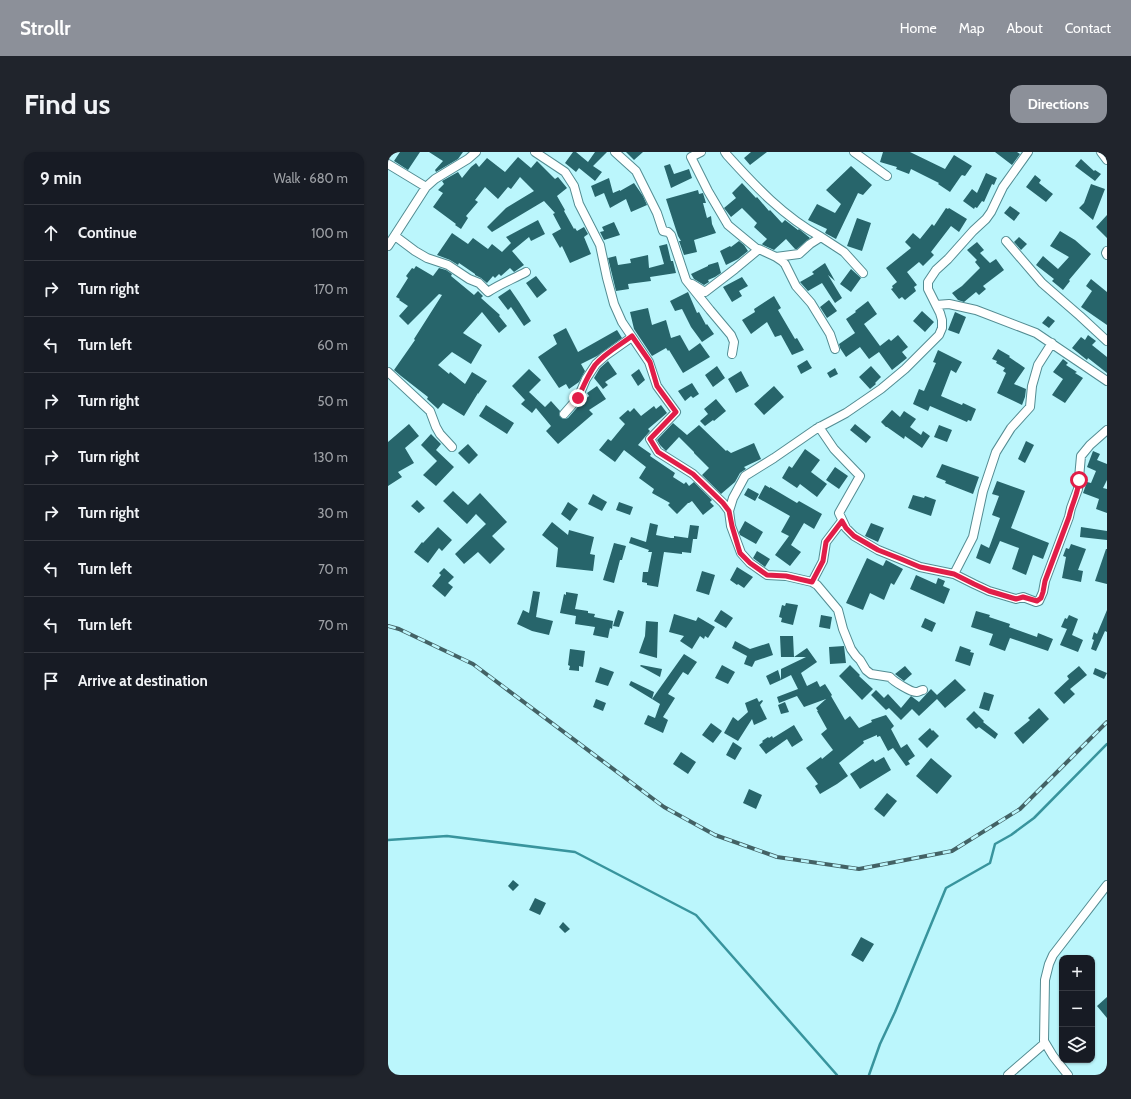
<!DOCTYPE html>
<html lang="en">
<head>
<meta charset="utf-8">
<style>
	:root { --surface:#171b24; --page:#20242c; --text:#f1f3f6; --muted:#9ea1a6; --line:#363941; --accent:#8c9099 }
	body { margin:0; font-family:Cabin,sans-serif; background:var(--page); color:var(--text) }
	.controls { position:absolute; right:12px; bottom:12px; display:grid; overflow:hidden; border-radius:8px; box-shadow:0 1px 3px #0004 }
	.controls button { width:36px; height:36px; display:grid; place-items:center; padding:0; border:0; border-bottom:1px solid var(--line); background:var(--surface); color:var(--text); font:20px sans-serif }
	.stop { position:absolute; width:12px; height:12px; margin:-9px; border:3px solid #e11d48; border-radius:50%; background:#fff }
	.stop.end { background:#e11d48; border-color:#fff; box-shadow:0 1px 4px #0008 }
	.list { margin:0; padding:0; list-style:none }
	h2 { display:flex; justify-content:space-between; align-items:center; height:52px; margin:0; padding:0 16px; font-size:17px }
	h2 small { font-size:13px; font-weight:400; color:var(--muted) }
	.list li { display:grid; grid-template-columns:26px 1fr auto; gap:12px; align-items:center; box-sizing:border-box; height:56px; padding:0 16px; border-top:1px solid var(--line) }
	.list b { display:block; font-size:15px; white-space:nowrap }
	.list em { font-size:13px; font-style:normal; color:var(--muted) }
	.icon { flex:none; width:22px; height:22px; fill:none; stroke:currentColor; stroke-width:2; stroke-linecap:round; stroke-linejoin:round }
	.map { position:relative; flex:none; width:719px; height:923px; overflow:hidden; border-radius:12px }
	header { display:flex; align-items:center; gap:24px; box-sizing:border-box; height:56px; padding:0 20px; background:var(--accent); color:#fff }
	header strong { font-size:19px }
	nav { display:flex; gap:22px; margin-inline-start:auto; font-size:14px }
	.intro { display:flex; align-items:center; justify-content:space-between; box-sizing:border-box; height:96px; padding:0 24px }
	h1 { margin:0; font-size:28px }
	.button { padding:10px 18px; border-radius:12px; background:var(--accent); color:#fff; font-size:14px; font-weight:700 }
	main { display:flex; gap:24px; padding:0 24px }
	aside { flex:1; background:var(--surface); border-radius:12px; box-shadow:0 1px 3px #0004 }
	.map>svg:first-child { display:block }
</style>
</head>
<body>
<header>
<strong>Strollr</strong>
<nav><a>Home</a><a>Map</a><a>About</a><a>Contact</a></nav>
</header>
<div class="intro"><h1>Find us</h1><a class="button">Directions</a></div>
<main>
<aside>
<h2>9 min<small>Walk · 680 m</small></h2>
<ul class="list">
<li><svg class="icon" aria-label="ahead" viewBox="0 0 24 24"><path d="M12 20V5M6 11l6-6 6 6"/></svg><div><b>Continue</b></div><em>100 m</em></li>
<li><svg class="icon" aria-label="right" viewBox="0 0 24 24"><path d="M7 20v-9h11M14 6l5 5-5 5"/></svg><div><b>Turn right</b></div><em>170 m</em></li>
<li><svg class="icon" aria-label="left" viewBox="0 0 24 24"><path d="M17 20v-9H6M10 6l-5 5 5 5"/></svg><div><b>Turn left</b></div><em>60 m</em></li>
<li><svg class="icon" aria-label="right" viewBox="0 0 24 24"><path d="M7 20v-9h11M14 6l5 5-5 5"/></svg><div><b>Turn right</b></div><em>50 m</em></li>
<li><svg class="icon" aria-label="right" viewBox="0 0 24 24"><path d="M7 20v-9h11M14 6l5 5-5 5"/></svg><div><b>Turn right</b></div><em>130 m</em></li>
<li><svg class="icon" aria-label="right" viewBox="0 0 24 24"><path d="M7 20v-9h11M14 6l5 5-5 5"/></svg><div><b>Turn right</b></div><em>30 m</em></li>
<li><svg class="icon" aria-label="left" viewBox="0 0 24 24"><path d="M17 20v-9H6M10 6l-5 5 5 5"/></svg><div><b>Turn left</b></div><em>70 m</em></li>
<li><svg class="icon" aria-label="left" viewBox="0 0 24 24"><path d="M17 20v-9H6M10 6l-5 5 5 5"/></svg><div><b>Turn left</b></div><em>70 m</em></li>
<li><svg class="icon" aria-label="arrive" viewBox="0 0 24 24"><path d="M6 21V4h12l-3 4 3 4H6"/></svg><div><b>Arrive at destination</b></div></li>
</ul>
</aside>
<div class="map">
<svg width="719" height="923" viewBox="0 0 719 923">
	<rect width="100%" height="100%" fill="#bbf6fc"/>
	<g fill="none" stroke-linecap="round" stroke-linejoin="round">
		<!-- stream -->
		<path stroke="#38949d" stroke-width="2.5" d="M0 688 59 684 187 700 308 763 449 923
			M481 923 492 892 507 860 558 736 602 711 607 692 623 683 646 666 719 592"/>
	</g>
	<!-- building -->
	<path fill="#27656b" d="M12 0H32L20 18 6 9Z
		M41 0H75L70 7 48 20 47 18 55 9Z
		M185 0H188L200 10 207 0H219L205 14 214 20 207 29 191 16 188 20 177 11Z
		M238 0H255L246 8Z
		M363 0H379L362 13 356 6Z
		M495 0H522L557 17 566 3 584 14 577 24 574 23 573 24 562 40 550 32 551 31 523 17 521 22 508 17 509 15 492 10Z
		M607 0H629L632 2 624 13Z
		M130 5 143 16 149 9 167 27 170 25 179 36 169 44 177 58 176 59 186 77 187 76 189 79 196 75 200 82 196 85 203 102 182 111 174 94 172 96 164 82 173 77 165 62 167 61 156 49 104 80 99 75 118 56 146 39 132 25 123 37 120 35 110 47 97 35 87 48 90 50 78 64 80 66 73 77 67 73 68 72 45 55 55 41 50 38 56 32 54 29 70 20 74 26 83 15 88 11 91 15 99 6 117 20Z
		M693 7 706 19 707 18 713 22 707 29 687 14Z
		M282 12 286 22 301 17 304 26 283 36 276 14Z
		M463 14 484 33 475 43 470 41 448 87 437 81 439 77 420 68 429 52 447 61 453 52 438 38Z
		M598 21 609 26 606 33 604 32 596 50 594 49 589 56 587 55 586 57 575 49 584 37 589 41Z
		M647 23 653 28 651 31 665 42 658 50 638 35Z
		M221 26 225 41 232 38V39L246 31 255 44 259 53 243 60 238 47 222 56 216 41 207 45 203 34Z
		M354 31 368 46 369 45 381 59 382 58 394 71 397 68 410 78 411 77 422 86 409 97H407L398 87 386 98 375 93 374 92 379 87 366 75 369 71 354 56 343 65 336 56 348 46 344 41Z
		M703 32 717 37 705 68 691 56 696 51Z
		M310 38 311 42 315 41 318 51H315L319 66 323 64 324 72 328 81 306 88 309 100 296 103 291 89H293L290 84 278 47Z
		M622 54 632 61 626 69 616 61Z
		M558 56 560 57 561 56 579 67 571 80 563 74 543 100 546 103 535 114 531 110 519 120 529 133 526 135 528 139 517 148 514 145 511 147 503 137 505 136 504 134 509 130 498 116 523 96 517 90 525 81 532 87 544 72 546 74Z
		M719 63V86L708 75Z
		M469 66 483 71 474 99 459 94Z
		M150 68 157 82 143 89 141 85 124 99 136 113 126 120 122 116 113 124 111 122 107 126 105 124 99 131 93 126 87 123V122L71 111 70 113 62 108 49 103 64 81 80 92 85 86 100 97 104 92 114 100 123 91 118 85Z
		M226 70 232 83 216 88 212 80 216 79 214 75Z
		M672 79 687 88 703 102 681 128 682 129 675 138 664 129 666 127 648 113 655 104 670 117 681 105 662 94Z
		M631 85 639 92 633 98 626 90Z
		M351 89 356 93 360 99 350 107 338 113 332 99 342 94 343 95Z
		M589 90 596 98 592 101 602 111 608 107 616 118 595 134 598 137 591 143 588 140 576 150 570 148 564 141 574 134 592 116 587 110 589 108 579 98Z
		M279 92 283 109H285L288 121 262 125 263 129 240 132 241 137 228 139 220 106 228 104 230 113 243 111 242 107 260 103 261 116 276 112 271 94Z
		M330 110 333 121 327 125 320 128 321 130 316 133 306 127 303 122 320 114V113Z
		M437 111 447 129 440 123 454 146 447 151 434 131 420 139 412 130 426 122 424 120Z
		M28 114 45 124 51 116 58 118 64 122 63 124 86 143 90 139 95 144 93 146 112 163 111 164 119 174 111 181 94 160 75 181 94 193 83 212 64 200 50 213 61 222 62 220 77 232 84 220 99 229 90 242V241L76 264 55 251 50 257 39 247 40 245 13 224 6 218 27 188 26 187 54 143 51 142 20 173 11 164 20 154 11 148 12 147 8 145 20 126 18 124 24 116 26 117Z
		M463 117 473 126 463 140 452 132Z
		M148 124 159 138 149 146 138 131Z
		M354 125 360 134 351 139 354 144 344 150 335 135Z
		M703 127 719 140V173L693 155 704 139 698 134Z
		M122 137 131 150 143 169 136 174 123 155 120 158 110 145Z
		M300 140 309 161 311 160 318 173 319 172 326 182 314 190 303 175 294 157 287 159 282 149Z
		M386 144 393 156 390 158 407 187 409 186 416 198 404 203 393 183 387 185 379 170 363 182 354 168 367 160 366 157Z
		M441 148 449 159 439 166 432 155Z
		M480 149 489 162 476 172 492 194 501 187 503 189 510 183 520 195 514 200 519 206 504 218 491 200 481 207 472 195 458 205 452 196 451 192 467 181 458 167 468 160 467 159Z
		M260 156 264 173 278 168 283 186 292 183 301 199 312 191 322 205 295 221 281 198 280 199 278 196 264 204 246 177 242 160Z
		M534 159 546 170 537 180 525 169Z
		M567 160 578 165 571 182 560 178Z
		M660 164 667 169 661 176 654 171Z
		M178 176 190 200 229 178 234 186 209 204 193 212 197 219 191 230 181 237 178 232 171 236 150 205 169 192 165 183Z
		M700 183 708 189 704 193 719 205V221L700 206 699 208 684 196 693 185 697 188Z
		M610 197 622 204 621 205 637 216 626 232 638 237 637 245 634 253 609 241 618 221 615 219 617 216 608 211 609 209 604 207Z
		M550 198 574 210 568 221 563 218 553 244 574 253 575 251 588 257 583 269 580 268 579 270 542 254 540 259 525 252 531 237 536 239 548 211 545 210Z
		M675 207 680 211 678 213 689 220 687 221 695 226 677 251 664 243 675 227 665 220Z
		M419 208 424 216 413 222 409 214Z
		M220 209 229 222 217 230 220 233 215 237 206 226 212 216Z
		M329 214 337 226 325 235 317 223Z
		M483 214 493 225 487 231 488 232 482 237 471 225Z
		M447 216 450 222 442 226 439 221Z
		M141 217 153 228 141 240 157 255 163 249 172 259 171 263 175 267H177L180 266 194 250 201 244 199 241 209 234 218 247 201 258 205 262 170 292 158 279 163 274 148 256 144 261 133 252 137 248 124 234Z
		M251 217 257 228 250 234 243 223Z
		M353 219 361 234 348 241 340 227Z
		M304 231 311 242 305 246 303 244 297 249 290 239Z
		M386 234 396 245 376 263 366 252Z
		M328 247 338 259 326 269 325 268 317 274 312 269 320 262 316 257Z
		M98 253 126 271 119 282 91 264Z
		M273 253 279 261 260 277 262 279 250 293 263 302 262 304 287 321 285 325 296 332 298 330 301 334 306 330 324 348 322 350 326 354 315 363 304 349 301 351H300L289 362 280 353 282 351 264 341 266 337 251 326 258 315 236 298 227 310 211 298 220 287 223 289 237 272 231 266 240 258 242 260 246 256 253 264 266 254 268 257Z
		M504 258 512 265 516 259 528 267 522 275 533 283 535 279 542 284 534 296 517 284 516 287 499 275H498L493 270Z
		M285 271 299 283 311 273 338 299 339 298 343 301 366 291 373 307 356 315 358 317 352 321 347 330 333 342 314 323 321 316 306 301V300L291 285 278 299 272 293 269 288Z
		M21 272 31 284 17 296 26 311 10 320 14 325 0 334V290Z
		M467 272 483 285 478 291 462 278Z
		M551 273 564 278 559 290 546 285Z
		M43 282 53 292 48 298 66 315 48 334 35 323 49 309 33 293Z
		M638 289 646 293 637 311 630 307Z
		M80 292 90 303 81 312 70 301Z
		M417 297 432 308 423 320 439 332 429 345 412 332 409 336 394 326 401 314 404 316Z
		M705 299 712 302 709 308 719 312V328L715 336 719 337V361L708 357 711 347 695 341 699 330 703 331 708 319 699 315Z
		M554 312 591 325 585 342 557 331 558 329 548 325Z
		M447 315 460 324 451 337 438 328Z
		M609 329 637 339 623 376 661 391 655 407 645 403 638 423 624 417 631 396 612 389 602 412 588 406 593 392 601 396 612 366 604 363 611 344 604 342Z
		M377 333 382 336V335L409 351 411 349 434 362 426 377 416 371 403 393 413 400 402 414 387 403 401 384 393 380 402 364 370 346Z
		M360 336 371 342 367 349 356 343Z
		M65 339 80 353 92 341 119 370 104 384 117 397 102 412 90 400 76 412 67 402 98 372 88 362 79 372 55 349Z
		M205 342 219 350 214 359 200 352Z
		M525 343 536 346 537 344 548 348 543 364 520 356Z
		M29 348 37 356 31 361 23 354Z
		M180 350 190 357 182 369 173 362Z
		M231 350 245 355 242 363 228 358Z
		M357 369 375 380 368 392 352 383 351 380Z
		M164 370 180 383 181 378 206 385 202 402 207 403 205 419 168 415 170 396 154 383Z
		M262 371 270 373 268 383 283 386H286V384L300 386 302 373 311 374 309 387H305L303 401 294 400V402L276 400 270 435 259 433V431L254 430 255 420H260L264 400H260L261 398 241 391 243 385 258 390Z
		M483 371 496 376 490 390 477 384Z
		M50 375 64 388 54 399 51 396 40 411 26 400 34 390 35 391Z
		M693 375 719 379V388L692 385Z
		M226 391 238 394 234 408H232L226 431 215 428Z
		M683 392 698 397 690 418 695 419 693 430 674 426 678 405 675 404 678 396 681 397Z
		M718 397H719V432L707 429Z
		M369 399 382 407 377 415 365 406Z
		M479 406 495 414 498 408 515 417 506 433 503 431 496 448 482 441 475 458 458 451Z
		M349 415 365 425 356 436 350 432 349 433 342 428Z
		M56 416 66 425 60 431 65 435 57 445 44 434 53 423 51 421Z
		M314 419 327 423 321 443 308 439Z
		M528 423 548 432 550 426 557 429 555 434 562 437 556 452 522 437Z
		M145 439 152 440 148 465 165 469 161 483 144 479 129 472 135 458 141 461Z
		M178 440 190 442 187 457 200 459V461L207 462 206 465 225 469 224 477 222 476 220 486 205 483 207 475 187 472 188 464 172 461 176 442 178 443Z
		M398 451 410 453 405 473 393 470 394 466 391 465 394 453 397 454Z
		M230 458 236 460 231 475 225 474Z
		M333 458 345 466 338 476 326 469Z
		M719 458V480L717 479 708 499 703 497 706 488 704 487 706 480 709 482Z
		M588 459 602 463 601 465 622 472 621 475 649 485 650 481 665 487 660 499 622 486 617 499 601 493 605 482 583 475Z
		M286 462 308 469 310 465 327 475 320 486 317 484 316 487 312 484 304 497 292 489 296 484 281 480Z
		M433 463 444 465 442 477 431 475Z
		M681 463 690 467 684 483 695 488 690 500 672 493 679 477 673 475 677 466 679 467Z
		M537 466 548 471 544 480 533 475Z
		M258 469 270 470 269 506 251 501 257 484Z
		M392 484H405L406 505H393Z
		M347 489 362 497 381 491 385 503 367 509 364 515 356 512 359 504 344 496Z
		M456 494 458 511 442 512 441 495Z
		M572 494 583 498 582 500 586 501 582 514 567 509Z
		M419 496 429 510 413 521 419 534 429 529 432 535 437 532 444 543 443 544 457 568 462 564 471 576 484 570 483 568 498 563 506 574 503 577 513 596 519 592 527 604 520 609 522 612 518 614 505 596 500 599 492 584 489 585V583L475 589 476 591 451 611 460 624 449 632 432 642 427 634 430 632 418 616 433 605 434 607 445 598 433 582 439 577 429 559H430L428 556 438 547 416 555 409 544 391 551 389 545 410 537 403 523 393 528V517L418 505H406Z
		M182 497 197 499 195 515 191 514V519L181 518 182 514 180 513Z
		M296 502 309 510 300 523 295 520 280 542 287 546 275 565 280 568 275 581 256 572 260 563 267 566 272 552 264 547Z
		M253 513 274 517 272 525 252 514Z
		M334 513 347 520 340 532 327 526Z
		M462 513 472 523 471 524 485 537 474 548 451 524Z
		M517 514 524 522 516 529 507 522Z
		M691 514 699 523 682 537 687 542 676 552 666 541 681 527 679 524Z
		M212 515 226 520 220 534 207 530Z
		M707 516 719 521 716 527 705 522Z
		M390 518 393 528 382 533 378 524Z
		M567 527 578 538 557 556 549 547 531 564 524 557 513 568 501 556 498 558 483 543 488 538 496 546 500 542 513 556 523 544 531 550 543 537 549 543Z
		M243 529 266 540 264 547 241 533Z
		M596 540 606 543 601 559 591 556Z
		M369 546 371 550 374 548 375 549 372 553 379 567 366 573 364 567 350 589 336 581 345 565 350 569 360 560 357 551Z
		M208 547 218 551 215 559 205 555Z
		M397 550 401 560 393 562 390 553Z
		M651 556 661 567 635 592 626 581 642 568 640 566Z
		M586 559 596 569 595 570 610 582 607 587 591 575 588 577 578 567Z
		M323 571 334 579 325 591 314 583Z
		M406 573 415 588 404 595 399 587 378 602 371 593 375 590 374 589 380 585 381 586 384 584 385 586Z
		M542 576 544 579 545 578 551 584 539 596 530 587Z
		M345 590 354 596 347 608 338 603Z
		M293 600 308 610 300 622 285 612Z
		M496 605 503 618 472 637 462 622 485 607 487 610Z
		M543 606 564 624 549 642 528 624Z
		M361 637 374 643 368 657 355 651Z
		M499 641 509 649 496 665 486 657Z
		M125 728 131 733 125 739 120 734Z
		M147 746 158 751 152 763 141 758Z
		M175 770 182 777 177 781 171 775Z
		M473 785 486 792 475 810 463 803Z
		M719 845V866L709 854Z"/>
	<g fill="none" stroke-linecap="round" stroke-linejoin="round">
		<defs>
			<path id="minor" d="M147 0 177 20 186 34 191 52 212 93 219 126 226 152 234 170 261 210 269 234 288 260 262 287 270 300 305 322 335 351 341 359
				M227 0 248 19 269 61 275 79 280 80 283 83 298 128 322 158 343 183 346 190 344 202
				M313 0 303 5 320 39 340 73 369 97
				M337 0 339 3C367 34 396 65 433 85
				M466 0 499 24
				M713 0 719 8
				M0 12 38 35
				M7 84 27 99 39 106 60 113 81 127 91 131 100 140C112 132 125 127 138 120
				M618 89 654 131 692 164 719 189
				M0 94 38 35 47 27 80 7 88 0
				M719 99 718 101 719 103
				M388 105 394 109 397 112 408 134 423 151 442 182 447 197
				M304 132 317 140 347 117 371 97 388 105 411 102 422 92 433 85 456 100 475 121
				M548 153 561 152 588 158 648 181 719 229
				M0 220 42 259 48 275 52 282 64 295
				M176 262 190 246 198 227 208 212 217 204 244 185
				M431 275 446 297 472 324 451 361 458 376 466 384 490 398 532 415 566 422 586 432 601 439 628 447 635 445 648 450 651 449 655 440 657 429 681 365 683 356 690 337 693 304 702 293 719 278
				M566 422 585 385 595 339 608 300 623 276 642 255 644 234 650 213 664 191
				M424 430 435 409 438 390 454 369
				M535 538C534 538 530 540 529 540 524 541 505 529 502 525L483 522 478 518 472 508 468 504 463 497 455 477 450 458 429 433 424 430 398 424 379 423 362 411 353 401 343 374 341 359 345 346 357 324 386 306 428 277 458 261 493 237 517 217 551 183 554 176V168L552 161 540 137V130L548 118 560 107 585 79 598 67 603 60 615 35 640 0
				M620 923 657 891
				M680 923 665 904 656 889 657 828 661 812 665 803 719 733"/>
		</defs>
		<!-- minor casing -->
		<use href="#minor" stroke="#538c92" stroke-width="10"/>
		<!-- minor -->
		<use href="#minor" stroke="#fff" stroke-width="8"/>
		<defs>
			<path id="rail" d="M0 474 11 477 85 512 276 655 327 683 389 705 471 717 564 699 632 657 719 570"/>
		</defs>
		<!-- rail casing -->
		<use href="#rail" stroke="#436265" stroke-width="4"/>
		<!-- rail -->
		<use href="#rail" stroke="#bbf6fc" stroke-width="2.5" stroke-dasharray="8" stroke-linecap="butt"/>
	</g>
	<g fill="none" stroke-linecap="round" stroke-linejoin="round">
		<!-- route -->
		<path stroke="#e11d48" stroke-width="5" d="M190 246C195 235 200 223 207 213 217 201 232 193 244 184L262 210 269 234 288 260 262 287 270 300 305 322 335 351 341 359 344 374 352 401 362 411 379 423 398 424 424 430 435 409 438 390 454 369 458 376 466 384 490 398 513 407 532 415 566 422 586 432 601 439 628 447 635 445 649 449 653 446 655 440 657 429 681 365C684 351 690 343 691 328"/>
	</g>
</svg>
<div class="controls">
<button>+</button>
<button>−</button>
<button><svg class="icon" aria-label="layers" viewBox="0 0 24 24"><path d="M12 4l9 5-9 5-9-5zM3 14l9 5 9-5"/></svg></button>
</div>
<div class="stop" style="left:691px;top:328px"></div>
<div class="stop end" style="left:190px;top:246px"></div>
</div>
</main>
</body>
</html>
